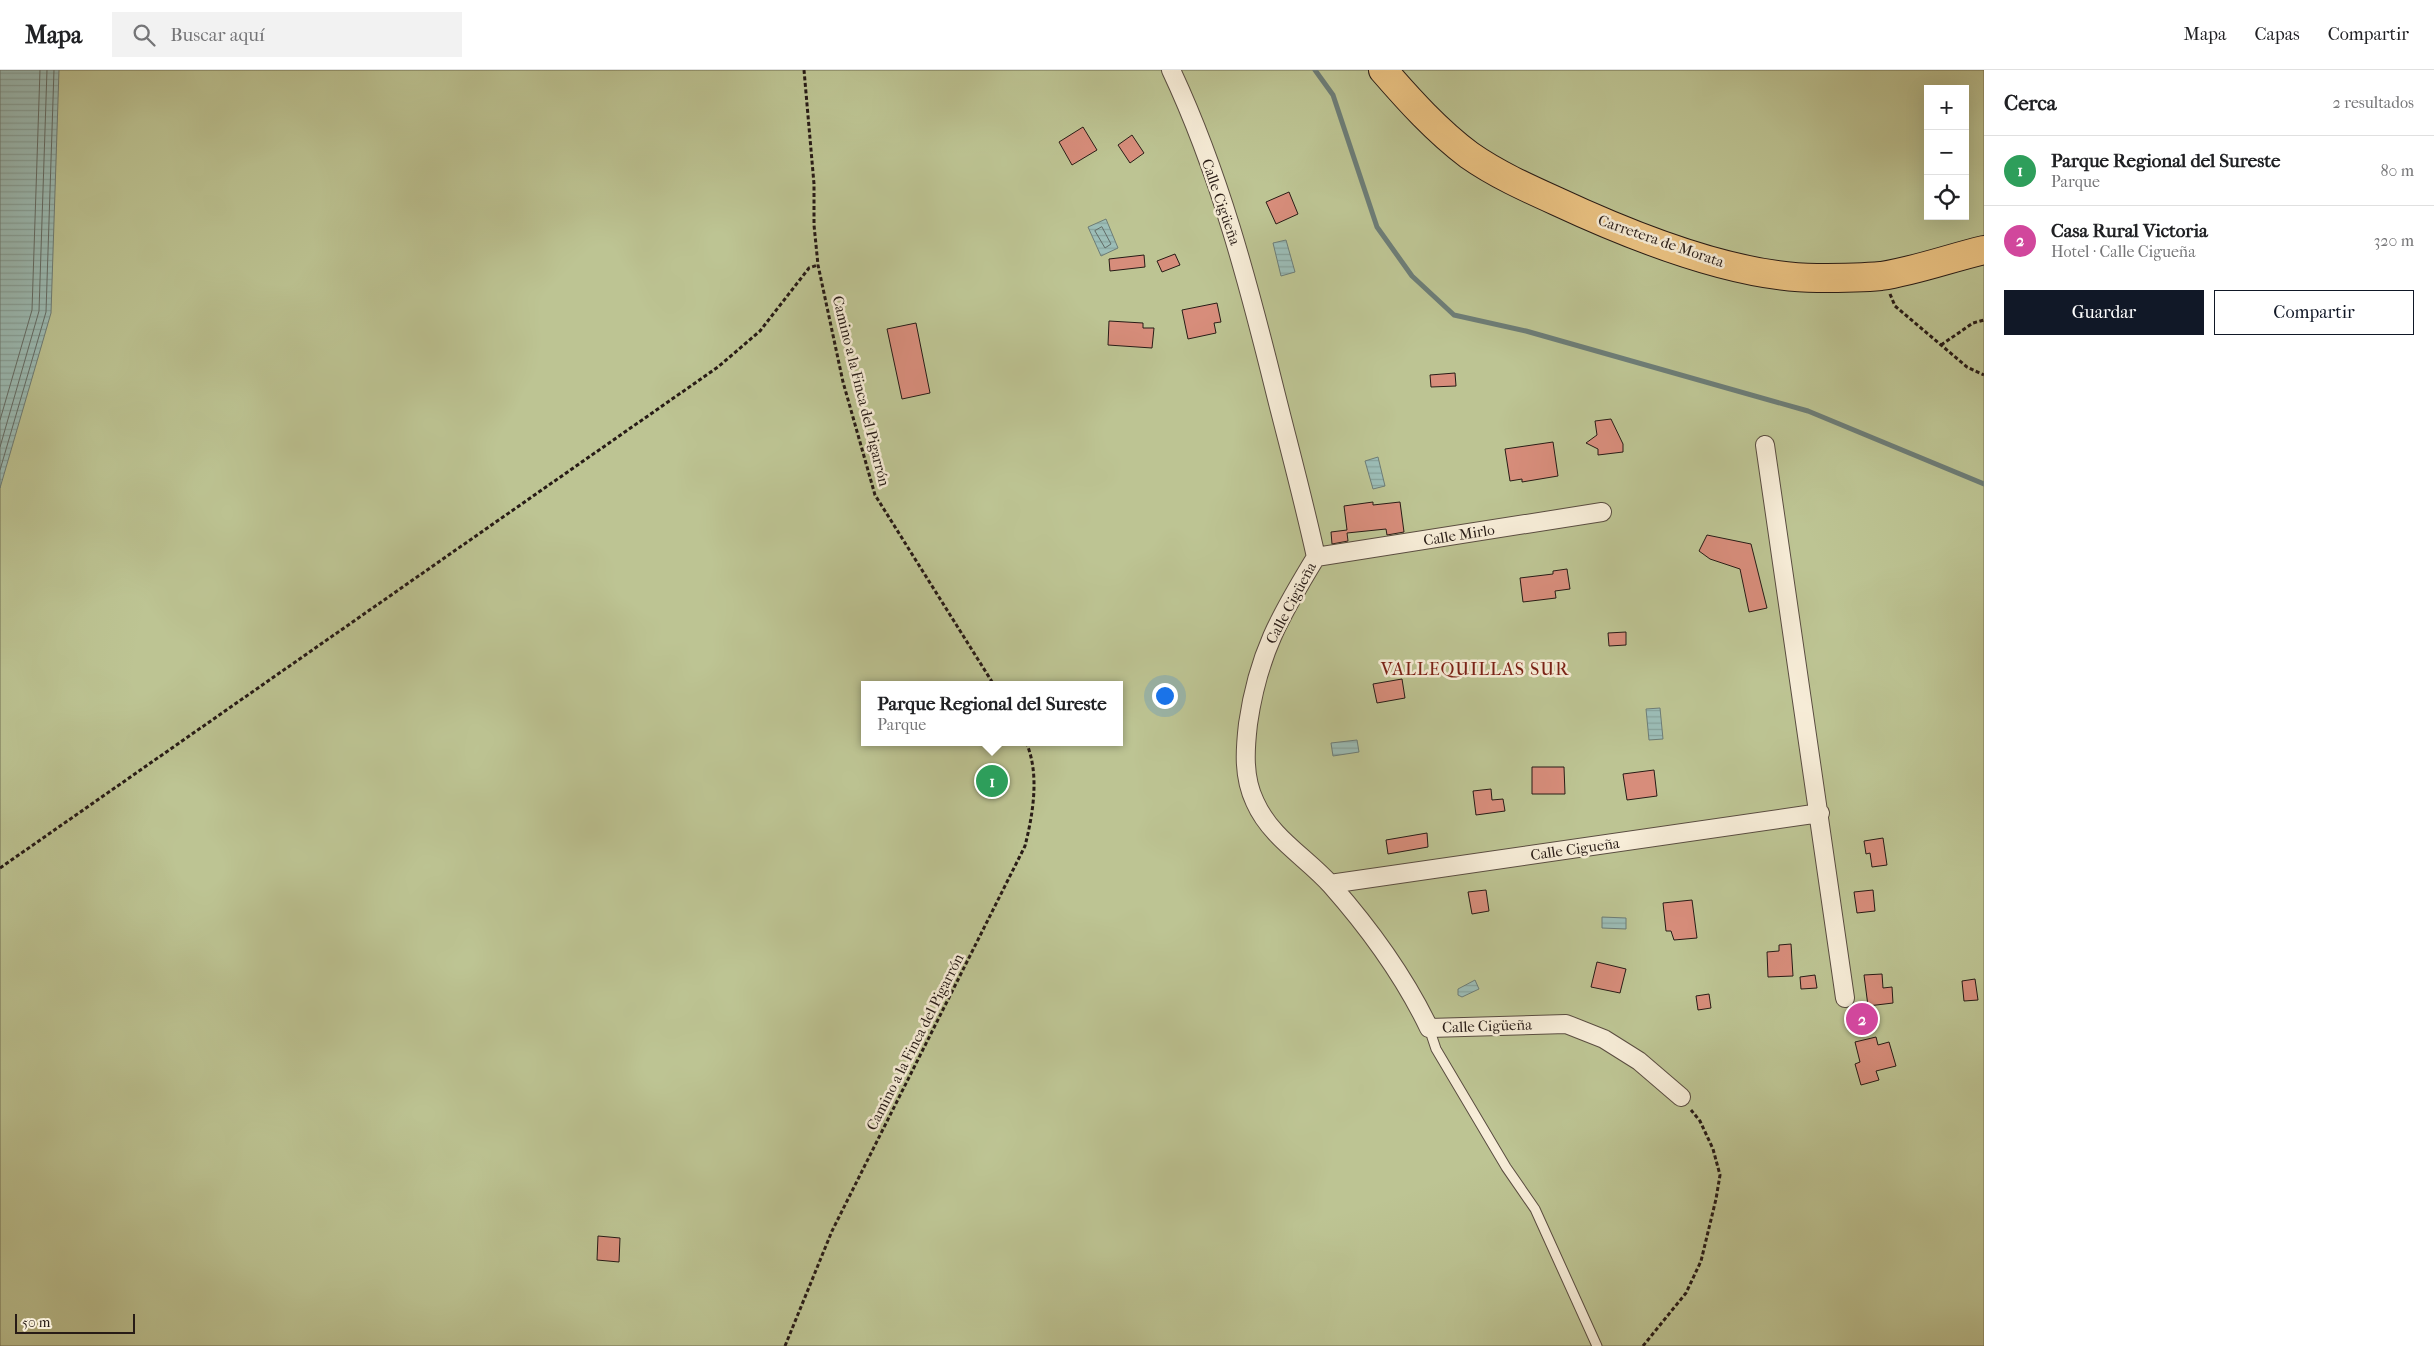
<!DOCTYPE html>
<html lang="es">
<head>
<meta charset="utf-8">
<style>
	:root { --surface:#fff; --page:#f2f2f2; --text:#202124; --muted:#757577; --line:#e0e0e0; --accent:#111827 }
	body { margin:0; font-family:"IM FELL French Canon",serif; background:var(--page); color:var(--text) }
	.controls { position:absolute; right:15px; top:15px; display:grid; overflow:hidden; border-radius:0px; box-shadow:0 5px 20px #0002 }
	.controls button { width:45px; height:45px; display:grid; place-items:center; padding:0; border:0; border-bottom:1px solid var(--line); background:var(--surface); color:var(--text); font:25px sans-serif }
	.scale { position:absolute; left:15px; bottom:12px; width:120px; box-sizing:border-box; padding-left:5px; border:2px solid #271b16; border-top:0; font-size:14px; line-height:18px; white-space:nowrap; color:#271b16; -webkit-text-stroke:4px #f7edd8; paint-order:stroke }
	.you { position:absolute; left:1164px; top:625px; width:18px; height:18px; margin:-12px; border:4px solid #fff; border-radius:50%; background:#1a73e8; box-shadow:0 0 0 8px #1a73e833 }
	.badge { display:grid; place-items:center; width:32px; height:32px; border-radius:50%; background:var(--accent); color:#fff; font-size:16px; font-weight:700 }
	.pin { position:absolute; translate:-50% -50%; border:2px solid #fff; box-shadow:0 1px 5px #0006 }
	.popup { position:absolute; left:861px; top:611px; width:262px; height:65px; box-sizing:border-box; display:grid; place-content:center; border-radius:0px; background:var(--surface); filter:drop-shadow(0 1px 4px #0005); font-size:16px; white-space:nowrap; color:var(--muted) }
	.popup b { font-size:19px; color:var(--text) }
	.popup::after { content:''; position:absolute; left:50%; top:100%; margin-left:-10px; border:10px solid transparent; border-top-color:var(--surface) }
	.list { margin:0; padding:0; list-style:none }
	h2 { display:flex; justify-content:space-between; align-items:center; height:65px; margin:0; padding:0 20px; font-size:21px }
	h2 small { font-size:16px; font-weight:400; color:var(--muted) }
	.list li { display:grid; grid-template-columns:32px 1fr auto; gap:15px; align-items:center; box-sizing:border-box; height:70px; padding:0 20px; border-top:1px solid var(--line) }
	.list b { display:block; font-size:19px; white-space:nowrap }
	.list p { margin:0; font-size:16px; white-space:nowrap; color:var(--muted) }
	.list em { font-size:16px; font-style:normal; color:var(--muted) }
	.actions { display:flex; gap:10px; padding:15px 20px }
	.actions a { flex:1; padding:11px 0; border:1px solid var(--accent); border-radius:0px; text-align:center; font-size:18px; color:var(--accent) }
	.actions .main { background:var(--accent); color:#fff }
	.icon { flex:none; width:28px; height:28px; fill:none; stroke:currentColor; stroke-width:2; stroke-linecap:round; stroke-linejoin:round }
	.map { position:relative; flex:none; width:1984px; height:1276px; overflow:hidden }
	header { display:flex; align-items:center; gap:30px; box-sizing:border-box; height:70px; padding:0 25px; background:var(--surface); border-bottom:1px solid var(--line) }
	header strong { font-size:24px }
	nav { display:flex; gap:28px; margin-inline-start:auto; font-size:18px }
	.search { width:350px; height:45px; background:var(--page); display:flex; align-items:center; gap:12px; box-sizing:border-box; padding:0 18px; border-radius:0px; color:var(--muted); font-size:19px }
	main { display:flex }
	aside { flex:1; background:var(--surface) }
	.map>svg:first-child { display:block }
</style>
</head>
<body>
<header>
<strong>Mapa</strong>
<div class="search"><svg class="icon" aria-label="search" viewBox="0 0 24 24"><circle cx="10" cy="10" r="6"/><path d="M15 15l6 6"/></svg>Buscar aquí</div>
<nav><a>Mapa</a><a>Capas</a><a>Compartir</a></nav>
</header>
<main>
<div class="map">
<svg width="1984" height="1276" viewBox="0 0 1984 1276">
	<defs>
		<pattern id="water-rules" width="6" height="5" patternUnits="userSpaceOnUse" patternTransform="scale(1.25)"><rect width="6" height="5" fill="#9cbeb8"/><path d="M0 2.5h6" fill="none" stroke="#86a39d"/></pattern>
	</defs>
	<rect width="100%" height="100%" fill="#f3e4c3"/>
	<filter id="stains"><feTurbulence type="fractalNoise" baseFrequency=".004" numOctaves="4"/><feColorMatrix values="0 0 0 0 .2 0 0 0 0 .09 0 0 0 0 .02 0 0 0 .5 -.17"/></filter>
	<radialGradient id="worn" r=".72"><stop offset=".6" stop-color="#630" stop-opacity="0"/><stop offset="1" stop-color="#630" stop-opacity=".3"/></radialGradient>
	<!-- park -->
	<path fill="#bdc493" stroke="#727054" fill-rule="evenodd" d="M0 0H1984V1276H0ZM1928 19H1965V146H1928ZM864 615H1120V672H864Z"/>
	<!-- water -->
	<path fill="url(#water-rules)" stroke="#6d7d77" d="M0 0H59L51 243 0 418Z
		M1106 149 1118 178 1101 186 1088 157Z
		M1286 170 1295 202 1281 206 1273 173Z
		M1378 387 1385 416 1373 419 1365 391Z
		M1660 638 1663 669 1649 670 1646 639Z
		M1357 670 1359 682 1333 686 1331 673Z
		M1602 847 1626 848V859L1602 858Z
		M1475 910 1479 919 1462 927 1458 925V919Z"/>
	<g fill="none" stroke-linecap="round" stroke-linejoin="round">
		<!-- shore -->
		<path stroke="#626c67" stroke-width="1" d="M1102 157 1111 174 1105 178 1095 161Z
			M0 350 32 240 40 0
			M0 377 39 241 47 0
			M0 400 46 242 54 0"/>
		<!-- stream -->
		<path stroke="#6d7d77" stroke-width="5" d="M1315 0 1333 25 1377 157 1412 206 1454 245 1526 261 1808 341 1984 414"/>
	</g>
	<!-- building -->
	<path fill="#d78d7b" stroke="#271b16" d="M1083 57 1097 80 1072 95 1059 72Z
		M1132 65 1144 83 1130 93 1118 75Z
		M1289 122 1298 144 1276 154 1266 132Z
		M1175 184 1180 195 1162 202 1157 191Z
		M1144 185 1145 197 1110 201 1109 189Z
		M1217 233 1221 252 1214 253 1216 263 1188 269 1182 240Z
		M1109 251 1143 253V258H1154L1152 278 1108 275Z
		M916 253 930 323 902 329 887 259Z
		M1455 303 1456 316 1431 317 1430 305Z
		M1611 349 1623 374V382L1598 385V379L1586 373 1597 365 1595 351Z
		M1553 372 1558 406 1522 412V409L1510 411 1505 379Z
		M1373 432V435L1400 432 1404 462 1387 465 1386 459 1347 463 1348 471 1332 474 1331 462 1347 460 1344 436Z
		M1707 465 1751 474 1767 538 1749 542 1740 499 1710 489 1699 481Z
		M1567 499 1570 519 1555 521 1556 528 1523 532 1520 508 1553 504V501Z
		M1626 562V575L1609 576 1608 563Z
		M1402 609 1405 628 1377 633 1373 614Z
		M1532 697H1564L1565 724H1532Z
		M1654 700 1657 726 1627 730 1623 704Z
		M1491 719 1492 730 1503 729 1505 741 1476 745 1473 721Z
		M1427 763 1428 777 1388 784 1386 770Z
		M1883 768 1887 795 1872 797 1870 783 1866 784 1864 771Z
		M1486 820 1489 841 1472 844 1468 822Z
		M1873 820 1875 841 1857 843 1854 822Z
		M1692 830 1697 868 1674 870 1671 861H1666L1663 833Z
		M1791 874 1793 906 1768 907 1767 882 1779 881V875Z
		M1597 892 1626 899 1620 923 1591 917Z
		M1882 904 1883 918 1892 917 1893 933 1868 936 1864 905Z
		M1815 905 1817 918 1801 919 1800 907Z
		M1975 909 1978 930 1964 931 1962 911Z
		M1709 924 1711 938 1698 940 1696 926Z
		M1876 967 1878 975 1889 972 1896 996 1876 1001 1879 1010 1861 1015 1855 994 1860 992 1855 972Z
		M598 1166 620 1168 619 1192 597 1190Z"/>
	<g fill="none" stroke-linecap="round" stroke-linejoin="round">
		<defs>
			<path id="lane" d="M1429 958 1436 979 1506 1097 1535 1139 1597 1276"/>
			<path id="street" d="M1171 0C1219 102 1248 212 1275 321 1289 377 1304 432 1316 487 1280 546 1258 584 1248 654 1245 680 1243 707 1255 732 1271 768 1306 787 1331 815 1369 858 1404 906 1429 958L1566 954 1604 969 1639 991 1681 1027
				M1765 375 1845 928
				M1316 487 1602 442
				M1330 814 1820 743"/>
			<path id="primary" d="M1383 0C1409 30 1437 61 1469 85 1496 104 1527 118 1556 131 1631 166 1734 208 1817 208 1837 208 1860 208 1881 206 1915 201 1950 188 1984 180"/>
		</defs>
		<!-- lane casing -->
		<use href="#lane" stroke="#5a4d41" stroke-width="11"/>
		<!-- street casing -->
		<use href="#street" stroke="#5a4d41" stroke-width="20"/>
		<!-- primary casing -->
		<use href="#primary" stroke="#271b16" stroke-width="30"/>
		<!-- path -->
		<path stroke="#271b16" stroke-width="3" stroke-dasharray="4 2.5" stroke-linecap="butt" d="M804 0 814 114V155L818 195 843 312 875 425 994 615
			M1890 224 1895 236 1967 297 1984 305
			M1941 275 1973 253 1984 250
			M0 798 718 297 760 261 809 198 818 195
			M785 1276 832 1161 1025 776C1033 744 1040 704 1026 672
			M1643 1276 1686 1223 1701 1191 1716 1129 1720 1105 1713 1079 1700 1051 1691 1040"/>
		<!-- lane -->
		<use href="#lane" stroke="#f7edd8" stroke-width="9"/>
		<!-- street -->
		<use href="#street" stroke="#f7edd8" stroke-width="18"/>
		<!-- primary -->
		<use href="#primary" stroke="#eac282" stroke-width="28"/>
	</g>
	<g text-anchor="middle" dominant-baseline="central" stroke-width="5" stroke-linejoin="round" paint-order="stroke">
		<!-- street labels -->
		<g font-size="15" fill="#271b16" stroke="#f7edd8">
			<text transform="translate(1221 132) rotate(71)">Calle Cigüeña</text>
			<text transform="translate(1661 171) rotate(19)">Carretera de Morata</text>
			<text transform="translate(861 321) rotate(76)">Camino a la Finca del Pigarrón</text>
			<text transform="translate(1459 465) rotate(-9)">Calle Mirlo</text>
			<text transform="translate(1291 533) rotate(-62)">Calle Cigüeña</text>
			<text transform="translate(1575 779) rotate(-8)">Calle Cigueña</text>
			<text transform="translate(1487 956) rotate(-2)">Calle Cigüeña</text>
			<text transform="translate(915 972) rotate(-63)">Camino a la Finca del Pigarrón</text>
		</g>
		<!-- quarter labels -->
		<g font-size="18" letter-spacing="1" fill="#7a1f14" stroke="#f7edd8">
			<text x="1475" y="599">VALLEQUILLAS SUR</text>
		</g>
	</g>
	<rect width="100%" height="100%" filter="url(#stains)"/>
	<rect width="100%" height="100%" fill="url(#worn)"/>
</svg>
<div class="controls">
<button>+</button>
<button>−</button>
<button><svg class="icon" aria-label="locate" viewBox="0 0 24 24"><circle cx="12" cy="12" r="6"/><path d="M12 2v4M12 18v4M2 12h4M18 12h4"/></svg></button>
</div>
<div class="scale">50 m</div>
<div class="you"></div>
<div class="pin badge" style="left:992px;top:711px;background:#2e9e5b">1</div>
<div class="popup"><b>Parque Regional del Sureste</b>Parque</div>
<div class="pin badge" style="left:1862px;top:949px;background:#d1479c">2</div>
</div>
<aside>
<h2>Cerca<small>2 resultados</small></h2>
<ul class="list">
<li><span class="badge" style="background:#2e9e5b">1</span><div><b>Parque Regional del Sureste</b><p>Parque</p></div><em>80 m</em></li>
<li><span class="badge" style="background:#d1479c">2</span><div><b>Casa Rural Victoria</b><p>Hotel · Calle Cigueña</p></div><em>320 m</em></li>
</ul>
<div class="actions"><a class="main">Guardar</a><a>Compartir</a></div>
</aside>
</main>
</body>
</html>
